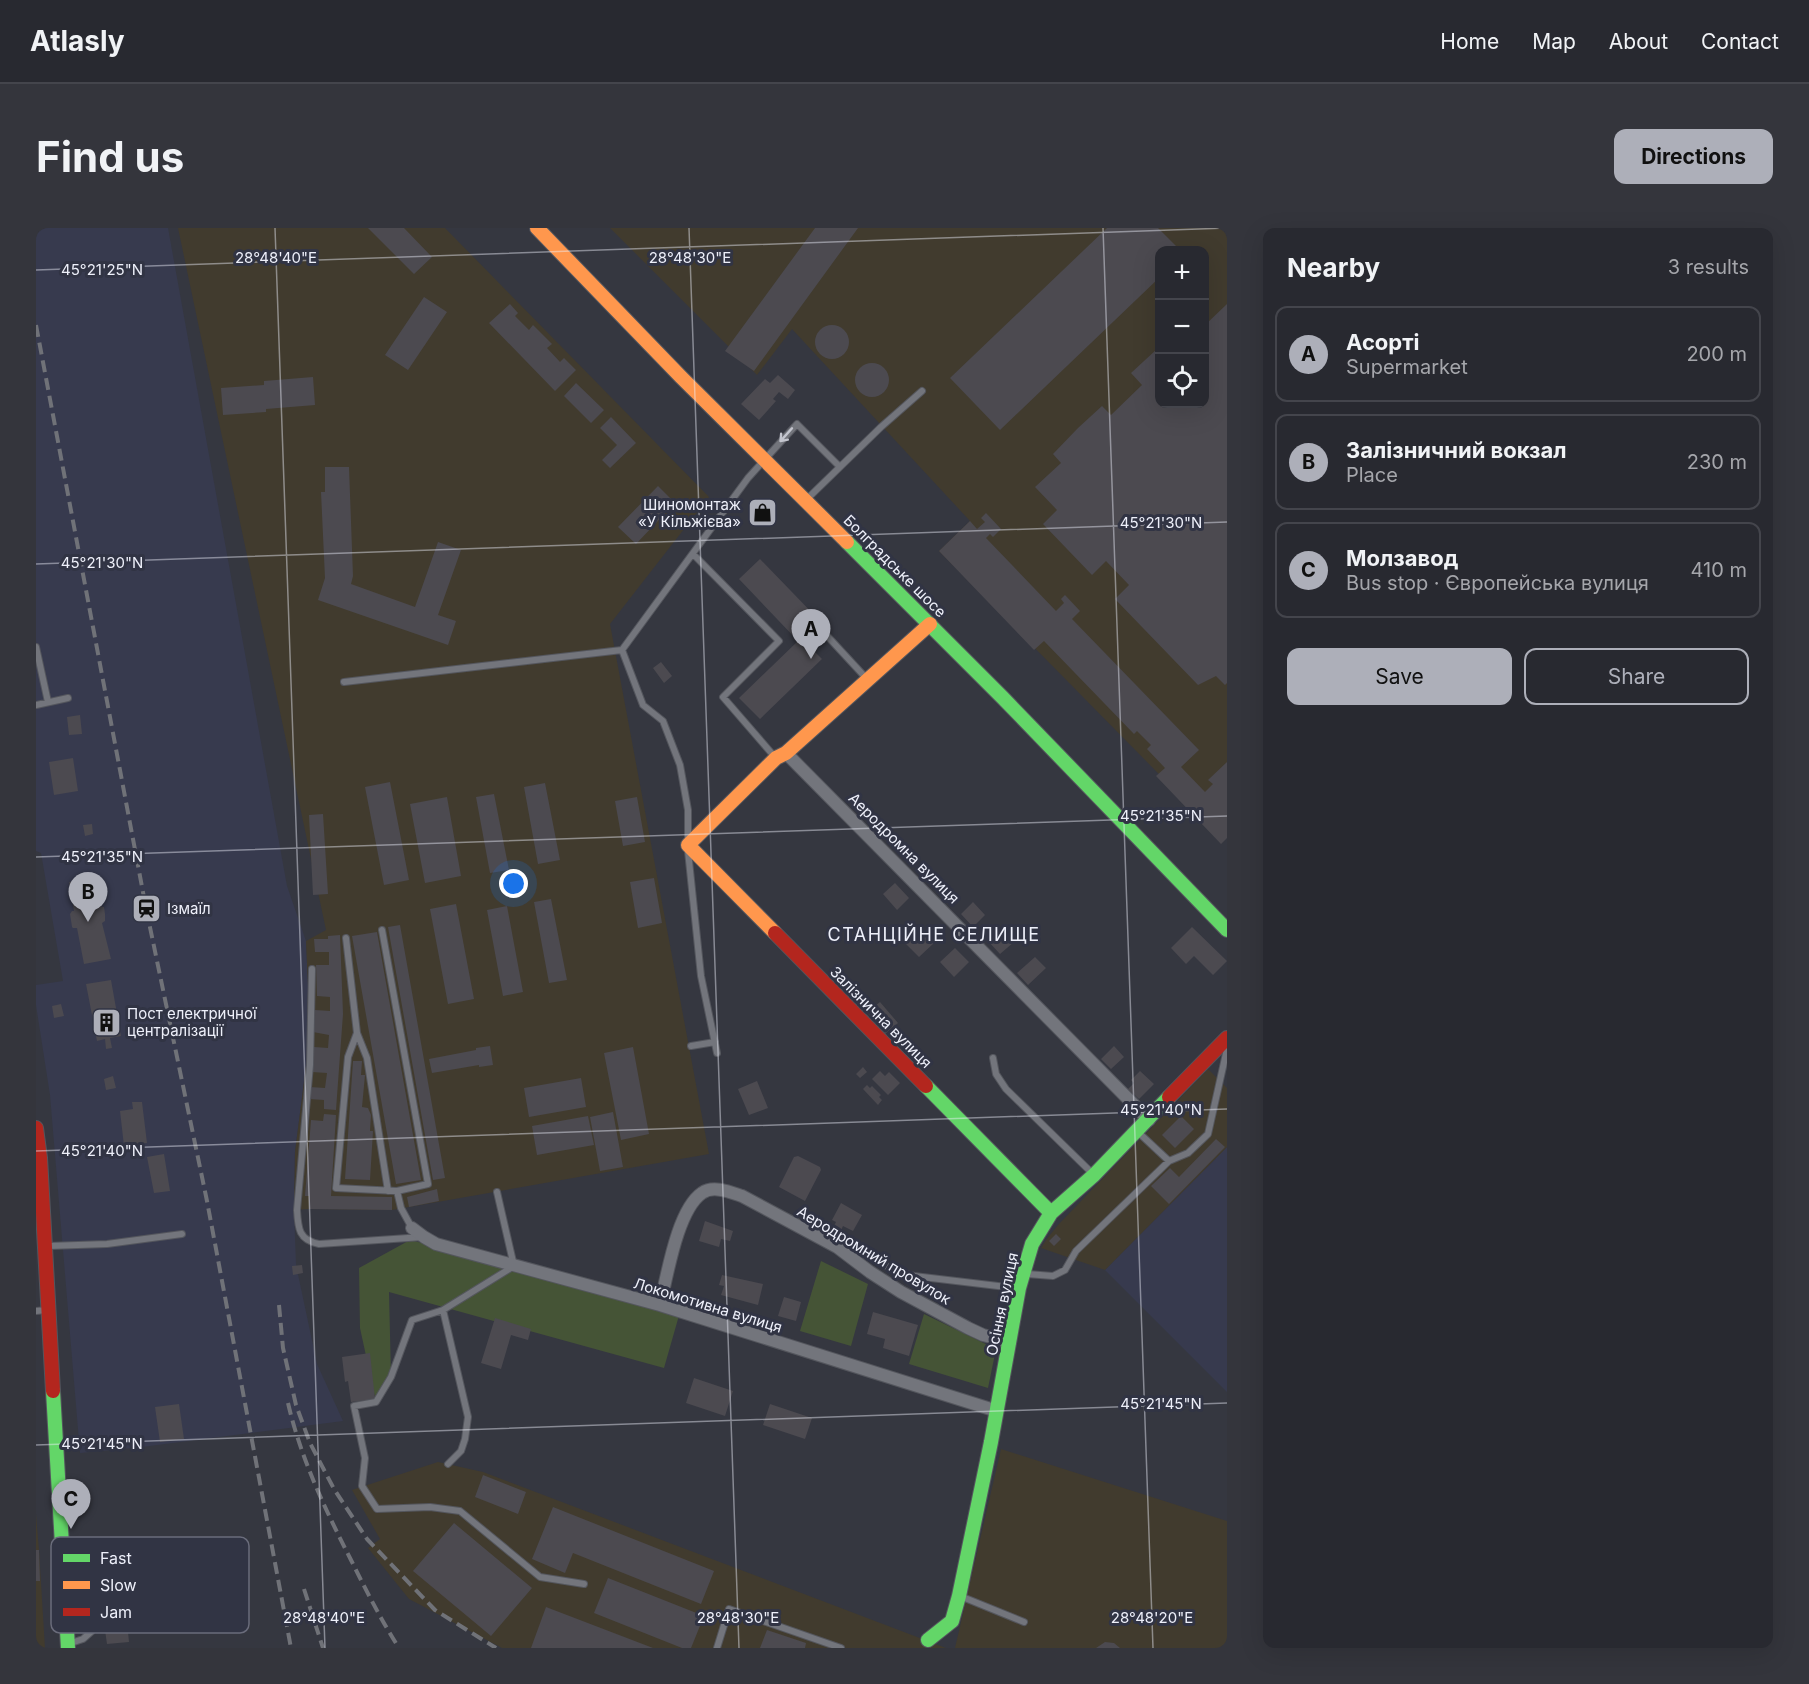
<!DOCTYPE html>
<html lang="en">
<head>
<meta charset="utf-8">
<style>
	:root { --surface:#282930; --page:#34353c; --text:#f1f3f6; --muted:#a5a6ab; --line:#44454c; --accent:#adafb9 }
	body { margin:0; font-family:Inter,sans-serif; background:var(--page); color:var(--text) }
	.controls { position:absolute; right:18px; top:18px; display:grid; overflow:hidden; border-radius:12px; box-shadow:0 6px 24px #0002 }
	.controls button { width:54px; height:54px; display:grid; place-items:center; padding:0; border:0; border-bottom:2px solid var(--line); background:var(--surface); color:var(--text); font:30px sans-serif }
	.you { position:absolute; left:478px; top:656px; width:21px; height:21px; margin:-15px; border:4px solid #fff; border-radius:50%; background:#1a73e8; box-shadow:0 0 0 9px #1a73e833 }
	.badge { display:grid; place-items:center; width:39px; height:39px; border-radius:50%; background:var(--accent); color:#111; font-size:20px; font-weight:700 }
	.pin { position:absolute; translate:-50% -50px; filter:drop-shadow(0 2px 3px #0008) }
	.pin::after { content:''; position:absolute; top:32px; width:21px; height:18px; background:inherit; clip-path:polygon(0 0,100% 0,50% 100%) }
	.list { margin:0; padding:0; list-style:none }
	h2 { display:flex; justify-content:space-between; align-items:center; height:78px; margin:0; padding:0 24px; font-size:26px }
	h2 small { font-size:20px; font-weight:400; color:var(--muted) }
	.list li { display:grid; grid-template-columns:39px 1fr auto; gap:18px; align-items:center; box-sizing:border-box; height:96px; margin:0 12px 12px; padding:0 12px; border:2px solid var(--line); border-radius:12px }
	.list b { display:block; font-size:22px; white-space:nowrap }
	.list p { margin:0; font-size:20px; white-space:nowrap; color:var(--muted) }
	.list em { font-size:20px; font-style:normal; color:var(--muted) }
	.actions { display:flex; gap:12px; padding:18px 24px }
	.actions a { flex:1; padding:14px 0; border:2px solid var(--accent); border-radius:12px; text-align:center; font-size:21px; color:var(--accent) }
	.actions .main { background:var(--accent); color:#111 }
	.icon { flex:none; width:33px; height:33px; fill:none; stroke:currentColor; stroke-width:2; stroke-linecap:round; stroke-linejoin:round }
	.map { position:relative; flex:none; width:1191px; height:1420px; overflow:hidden; border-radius:12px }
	header { display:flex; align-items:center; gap:36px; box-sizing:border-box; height:84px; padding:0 30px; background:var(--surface); border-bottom:2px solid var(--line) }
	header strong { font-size:28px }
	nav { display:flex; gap:33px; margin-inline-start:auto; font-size:21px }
	.intro { display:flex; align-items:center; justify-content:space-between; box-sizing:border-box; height:144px; padding:0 36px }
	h1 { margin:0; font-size:42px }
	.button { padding:15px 27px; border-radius:12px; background:var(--accent); color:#111; font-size:21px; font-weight:700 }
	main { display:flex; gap:36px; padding:0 36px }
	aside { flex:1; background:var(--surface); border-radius:12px; box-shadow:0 6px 24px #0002 }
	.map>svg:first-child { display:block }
</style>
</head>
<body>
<header>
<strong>Atlasly</strong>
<nav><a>Home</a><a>Map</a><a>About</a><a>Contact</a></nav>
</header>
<div class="intro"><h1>Find us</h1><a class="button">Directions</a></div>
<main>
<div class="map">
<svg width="1191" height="1420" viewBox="0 0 1191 1420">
	<rect width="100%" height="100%" fill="#353740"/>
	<!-- built -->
	<path fill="#373a4e" d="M0 0H132L251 658 270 713 272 758 271 830 259 924 258 982 260 1037 281 1136 307 1193 98 1220 44 1225 14 867 0 777V757L27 753 5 625 0 623Z
		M1191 919V1164L1069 1042Z"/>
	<!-- industrial -->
	<path fill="#413b2e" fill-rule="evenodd" d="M142 0H409L673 269 574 396 673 926 356 982 273 981 258 982 259 924 271 830 272 758 270 713 290 702Z
		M574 0H1191V601L1182 606 903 323 934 293 756 101 721 147ZM1124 22H1168V176H1124Z
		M1172 841 1191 860V919L1069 1042 1005 1020 1010 1012 1022 997Z
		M965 1221 1191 1293V1420H919Z
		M402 1234 447 1244 910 1420H466L373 1371 332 1320 344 1311 316 1262Z
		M0 1286 3 1322 9 1420H0Z"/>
	<!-- green -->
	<path fill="#455436" d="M374 1012 478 1038 644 1084 628 1140 353 1064 355 1149 340 1174 324 1100 323 1040Z
		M785 1033 832 1056 815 1118 764 1103Z
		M888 1086 960 1121 952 1160 873 1136Z"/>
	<!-- building -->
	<path fill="#4c4a50" d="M332 0H368L396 29 378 46Z
		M779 0H822L718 143 689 123Z
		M1071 0H1122L1144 22H1124V49L964 202 914 150Z
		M388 69 411 84 372 142 349 127Z
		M474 76 482 85 479 88 493 102 497 97 516 116 511 120 524 134 528 130 540 142 519 163 453 95Z
		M1191 76V455L1189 457 1180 448 1162 457 1079 371 1093 357 1070 333 1056 347 1007 296 1021 282 999 259 1025 235 1017 226 1042 200 1066 178 1075 187 1106 157 1095 145 1121 121 1124 124V176H1168V98Z
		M779 114a17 17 0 1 1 34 0a17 17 0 1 1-34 0Z
		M819 152a17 17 0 1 1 34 0a17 17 0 1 1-34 0Z
		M742 147 759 162 752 171 743 164 737 171 740 173 723 192 705 176 729 151 734 155Z
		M277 149 279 177 230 181V184L187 187 185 160 228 157V153Z
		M540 155 568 182 555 195 528 168Z
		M575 189 600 215 574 240 566 232 581 217 564 200Z
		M289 239H313L317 348 315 356 379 379 402 314 425 322 402 387 420 393 412 417 282 372 289 350 285 264H289Z
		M622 258 639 275 600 316 582 299Z
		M950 285 965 301 957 309 954 306 950 310 1020 383 1028 375 1025 371 1029 367 1044 383 1036 391 1163 522 1145 539 1169 564 1177 556 1172 552 1191 534V610L1185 616 1120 548 1129 540 1111 521 1115 517 1101 503 1098 506 1008 413 998 422 903 323 934 293 941 301 949 294 945 290Z
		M724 331 783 392 765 410 786 431 724 491 703 470 762 413 703 351Z
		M625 434 636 448 628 455 617 440Z
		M44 487 46 506 33 507 31 489Z
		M37 530 42 563 18 567 13 534Z
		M354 554 373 652 348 657 329 559Z
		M509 555 524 632 502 636 488 559Z
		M458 566 473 642 454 645 440 569Z
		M411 569 425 648 389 655 374 576Z
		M601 569 609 614 587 618 579 573Z
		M287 586 292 666 277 667 273 587Z
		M56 596 57 606 49 608 47 597Z
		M60 649 61 658H60L63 678 68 679 69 686V693L66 695 75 731 48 736 41 700H37L36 699 34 686 36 683H38L33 654Z
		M618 650 626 695 602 700 594 654Z
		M859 655 873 670 861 682 847 666Z
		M515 671 531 752 513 755 498 674Z
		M937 674 949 687 937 699 925 686Z
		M420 676 438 771 412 776 394 681Z
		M471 678 487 764 467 768 451 682Z
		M364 697 409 950 397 952 352 699Z
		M881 698 898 715 883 729 866 712Z
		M1156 699 1191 733 1177 747 1158 728 1150 736 1135 720Z
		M965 701 978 714 964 726 952 713Z
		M341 704 385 952 360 956 316 708Z
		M304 707 307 786 300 882 288 881V872L273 871 274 859 289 860 291 845 276 844 278 819 292 820 293 807 277 804 279 782 294 783V769L281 768 280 737H293V724H279L278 711H292V708Z
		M919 720 933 734 918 749 904 734Z
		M999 729 1010 740 992 757 981 745Z
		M75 752 85 808 74 810 76 820 70 821 69 811 61 813 50 756Z
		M844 774 862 795 849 806 833 787 840 781 838 779Z
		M25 776 28 788 18 790 16 778Z
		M454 818 457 837 443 839V837L396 845 393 831 440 822V820Z
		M1078 818 1088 829 1075 841 1065 831Z
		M597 819 613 906 585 912 568 825Z
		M317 833H326L325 847H329L326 879 332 880 335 887 334 903H337L334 952 309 951Z
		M827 839 831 844 824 850 820 846Z
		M844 843 849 848 853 844 864 855 852 867 836 851Z
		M1104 843 1118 856 1103 871 1092 861 1098 855 1095 852Z
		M77 848 80 860 70 862 68 851Z
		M545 850 550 879 493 889 488 860Z
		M721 853 732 880 713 887 702 861Z
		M831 857 834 860 836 858 845 867 843 869 846 872 842 877 827 861Z
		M96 874H106L111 915 88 918 84 883 97 881Z
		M577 884 587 939 564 943 554 889Z
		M288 886 300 887 295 968 356 969V982L273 981V968H269L275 892 287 893Z
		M552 888 558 917 501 927 496 898Z
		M1145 888 1158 901 1139 920 1126 907Z
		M1180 911 1189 919 1133 976 1115 958 1134 940 1143 949Z
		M128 926 134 963 118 965 111 929Z
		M762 928 784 939 785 942 769 973 743 959 758 929Z
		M401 961 403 973 373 979 371 969Z
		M805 975 826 987 817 1003 807 998 805 1002 798 998 800 994 796 992Z
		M669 993 697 1003 694 1013 685 1011 683 1019 663 1013Z
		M1020 1006 1025 1011 1018 1018 1013 1013Z
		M266 1037 267 1045 257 1047 256 1038Z
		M686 1047 727 1056 722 1077 685 1067 688 1058 683 1057Z
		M748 1069 765 1074 760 1093 742 1088Z
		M837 1084 882 1097 873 1128 847 1120 849 1111 831 1106Z
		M459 1090 495 1101 492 1112 475 1107 465 1141 445 1135Z
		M334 1125 339 1171 315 1174 312 1153 309 1154 306 1129Z
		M658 1150 697 1163 689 1188 650 1175Z
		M143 1176 148 1211 124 1214 119 1179Z
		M734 1176 776 1190 769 1211 727 1197Z
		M447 1247 490 1264 482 1286 439 1269Z
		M517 1279 678 1343 665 1376 537 1325 529 1345 496 1331Z
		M418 1295 496 1360 455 1408 377 1343Z
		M0 1322H3L4 1353H0Z
		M94 1327 96 1352H87L93 1414 71 1416 69 1402 77 1401 73 1354 80 1353 78 1328Z
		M572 1350 668 1388 655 1420H646L558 1385Z
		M510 1379 617 1420H495Z
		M731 1402 770 1415 769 1420H724Z
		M1069 1414 1078 1415 1084 1420H1060Z"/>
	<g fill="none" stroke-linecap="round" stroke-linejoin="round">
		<defs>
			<path id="lane" d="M770 272 845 199 886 163
				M657 326 743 413 687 469 738 528
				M782 398 831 451
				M0 419 12 474
				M586 422 607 477 627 493 644 537 652 582V610
				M308 454 586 422 712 250 761 196 804 239
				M0 477 32 470
				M652 623 665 748 681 825
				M310 710 321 805 331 830 352 963
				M276 741 274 837 261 982C262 1001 263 1012 283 1016L387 1009
				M321 805 312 829 300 960 361 963 392 956 346 702
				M655 818 679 814
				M957 830 960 846 970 861 1056 945
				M1103 905 1133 933 1152 925 1172 906 1191 821
				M361 963 365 980 376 1000
				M461 964 478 1038 407 1082 376 1092 355 1149 340 1174 318 1178 329 1230 326 1258 341 1281 394 1279 424 1283 504 1349 548 1356
				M12 1018 71 1016 146 1006
				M812 1023 830 1027 862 1044 878 1048 979 1060
				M991 1046 1017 1048 1029 1042 1040 1023 1133 933
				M407 1082 432 1189 429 1211 425 1223 412 1236
				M0 1083 11 1082
				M29 1320 49 1326 55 1338 59 1388 56 1403 47 1411 35 1415
				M924 1368 988 1394
				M681 1420 693 1381 805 1420"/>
			<path id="street" d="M750 525 1113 892
				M376 1000 388 1009 400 1016 624 1077 961 1183
				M624 1077C631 1049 641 982 666 965 677 957 694 964 706 968L801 1019 834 1044 865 1064 932 1100 947 1107 974 1114"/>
			<path id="fast" d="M811 314 967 470 1191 702
				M890 858 1015 985
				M17 1163 32 1420
				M892 1412 916 1393 923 1368 955 1214 983 1060 996 1016 1015 985 1058 947 1133 869"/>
			<path id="slow" d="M501 0 645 149 811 314
				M739 705 652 617 740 530 750 525 894 396"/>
			<path id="jam" d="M739 705 890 858
				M1133 869 1191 810
				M0 900 4 930 17 1163"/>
		</defs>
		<!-- lane casing -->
		<use href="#lane" stroke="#54565d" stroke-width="8"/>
		<!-- street casing -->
		<use href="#street" stroke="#54565d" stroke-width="14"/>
		<!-- fast casing -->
		<use href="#fast" stroke="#54565d" stroke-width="16"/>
		<!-- slow casing -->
		<use href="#slow" stroke="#54565d" stroke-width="16"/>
		<!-- jam casing -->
		<use href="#jam" stroke="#54565d" stroke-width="16"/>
		<!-- lane -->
		<use href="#lane" stroke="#73757c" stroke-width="6"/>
		<!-- street -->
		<use href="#street" stroke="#73757c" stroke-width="12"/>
		<!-- fast -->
		<use href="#fast" stroke="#63d668" stroke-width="14"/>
		<!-- slow -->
		<use href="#slow" stroke="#ff974d" stroke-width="14"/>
		<!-- jam -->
		<use href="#jam" stroke="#b3261e" stroke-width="14"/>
		<!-- rail -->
		<path stroke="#707278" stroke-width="4" stroke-dasharray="12 6" stroke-linecap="butt" d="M0 97 110 680 171 973 255 1420
			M243 1077 247 1120 260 1177 274 1215 298 1261 331 1311 399 1382 460 1420
			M252 1175C265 1231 289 1281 315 1332 330 1362 345 1392 363 1420
			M268 1361 287 1420"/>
	</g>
	<!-- one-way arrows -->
	<defs><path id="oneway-shaft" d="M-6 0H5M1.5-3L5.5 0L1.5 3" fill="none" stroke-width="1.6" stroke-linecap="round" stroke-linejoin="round" transform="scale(1.5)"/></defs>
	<use stroke="#c3c5ce" href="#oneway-shaft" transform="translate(750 207) rotate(132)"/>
	<!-- ticks -->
	<path fill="none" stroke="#eef0fa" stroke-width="1.5" stroke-opacity="0.45" d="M239 0 289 1420M653 0 703 1420M1067 0 1117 1420M0 42 1191 0M0 336 1191 294M0 629 1191 588M0 923 1191 881M0 1217 1191 1175"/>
	<!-- icons -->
	<defs>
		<symbol id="shop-square" viewBox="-11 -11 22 22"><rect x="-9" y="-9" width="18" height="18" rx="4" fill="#adafb9" stroke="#313444"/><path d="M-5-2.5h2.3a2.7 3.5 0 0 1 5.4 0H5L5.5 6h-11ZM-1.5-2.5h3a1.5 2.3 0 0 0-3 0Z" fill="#111"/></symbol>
		<symbol id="station-square" viewBox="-11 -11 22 22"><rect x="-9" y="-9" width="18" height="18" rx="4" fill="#adafb9" stroke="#313444"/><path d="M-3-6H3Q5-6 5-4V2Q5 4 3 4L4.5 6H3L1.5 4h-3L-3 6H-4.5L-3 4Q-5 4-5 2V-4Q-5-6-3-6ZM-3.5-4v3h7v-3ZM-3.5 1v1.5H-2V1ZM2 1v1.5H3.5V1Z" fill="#111"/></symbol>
		<symbol id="building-square" viewBox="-11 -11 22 22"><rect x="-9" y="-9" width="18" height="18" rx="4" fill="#adafb9" stroke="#313444"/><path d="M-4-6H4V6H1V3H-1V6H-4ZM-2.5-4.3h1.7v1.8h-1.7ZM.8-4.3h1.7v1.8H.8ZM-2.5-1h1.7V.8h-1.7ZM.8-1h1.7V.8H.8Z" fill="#111"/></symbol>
	</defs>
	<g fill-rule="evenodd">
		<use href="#shop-square" x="710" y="268" width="33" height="33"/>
		<use href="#station-square" x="94" y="664" width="33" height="33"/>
		<use href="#building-square" x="54" y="778" width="33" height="33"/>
	</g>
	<g text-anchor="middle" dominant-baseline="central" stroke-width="6" stroke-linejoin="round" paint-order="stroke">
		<!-- poi labels -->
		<g font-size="15" fill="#eef0fa" stroke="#313444" text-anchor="start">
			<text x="705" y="276" text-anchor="end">Шиномонтаж<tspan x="705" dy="17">«У Кільжієва»</tspan></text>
			<text x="131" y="680">Ізмаїл</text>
			<text x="91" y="785">Пост електричної<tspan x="91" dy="17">централізації</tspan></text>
		</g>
		<!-- street labels -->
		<g font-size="15" fill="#eef0fa" stroke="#313444">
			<text transform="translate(859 338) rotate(45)">Болградське шосе</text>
			<text transform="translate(868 620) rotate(45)">Аеродромна вулиця</text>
			<text transform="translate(845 789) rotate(45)">Залізнична вулиця</text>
			<text transform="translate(838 1027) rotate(31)">Аеродромний провулок</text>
			<text transform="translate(966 1076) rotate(-78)">Осіння вулиця</text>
			<text transform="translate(672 1077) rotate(17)">Локомотивна вулиця</text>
		</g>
		<!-- quarter labels -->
		<g font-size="18" letter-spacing="1.5" fill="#eef0fa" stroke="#313444">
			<text x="898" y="706">СТАНЦІЙНЕ СЕЛИЩЕ</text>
		</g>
	</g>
	<!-- legend -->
	<rect x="15" y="1309" width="198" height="96" rx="9" fill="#313444" stroke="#6a6c7b" stroke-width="1.5"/>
	<rect x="27" y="1326" width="27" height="8" fill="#63d668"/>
	<rect x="27" y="1353" width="27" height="8" fill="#ff974d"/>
	<rect x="27" y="1380" width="27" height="8" fill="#b3261e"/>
	<g font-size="16" fill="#eef0fa">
		<text x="64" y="1336">Fast</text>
		<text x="64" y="1363">Slow</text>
		<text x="64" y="1390">Jam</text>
	</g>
	<g font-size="15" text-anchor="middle" fill="#eef0fa" stroke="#313444" stroke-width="6" stroke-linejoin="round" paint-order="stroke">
		<text x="240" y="35">28°48'40"E</text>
		<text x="654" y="35">28°48'30"E</text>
		<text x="66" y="47">45°21'25"N</text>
		<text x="1125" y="300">45°21'30"N</text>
		<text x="66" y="340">45°21'30"N</text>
		<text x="1125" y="593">45°21'35"N</text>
		<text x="66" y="634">45°21'35"N</text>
		<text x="1125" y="887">45°21'40"N</text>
		<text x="66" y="928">45°21'40"N</text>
		<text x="1125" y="1181">45°21'45"N</text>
		<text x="66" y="1221">45°21'45"N</text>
		<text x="288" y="1395">28°48'40"E</text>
		<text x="702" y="1395">28°48'30"E</text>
		<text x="1116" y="1395">28°48'20"E</text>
	</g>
</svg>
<div class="controls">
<button>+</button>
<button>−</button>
<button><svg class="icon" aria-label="locate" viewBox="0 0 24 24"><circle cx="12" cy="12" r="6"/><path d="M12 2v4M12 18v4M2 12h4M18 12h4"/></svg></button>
</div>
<div class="you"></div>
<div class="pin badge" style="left:775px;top:431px">A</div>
<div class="pin badge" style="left:52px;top:694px">B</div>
<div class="pin badge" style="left:35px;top:1301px">C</div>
</div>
<aside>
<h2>Nearby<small>3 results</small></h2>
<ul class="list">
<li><span class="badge">A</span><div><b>Асорті</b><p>Supermarket</p></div><em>200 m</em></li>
<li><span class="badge">B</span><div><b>Залізничний вокзал</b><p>Place</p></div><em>230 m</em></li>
<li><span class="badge">C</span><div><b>Молзавод</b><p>Bus stop · Європейська вулиця</p></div><em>410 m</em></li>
</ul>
<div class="actions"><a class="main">Save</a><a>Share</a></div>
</aside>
</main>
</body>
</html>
